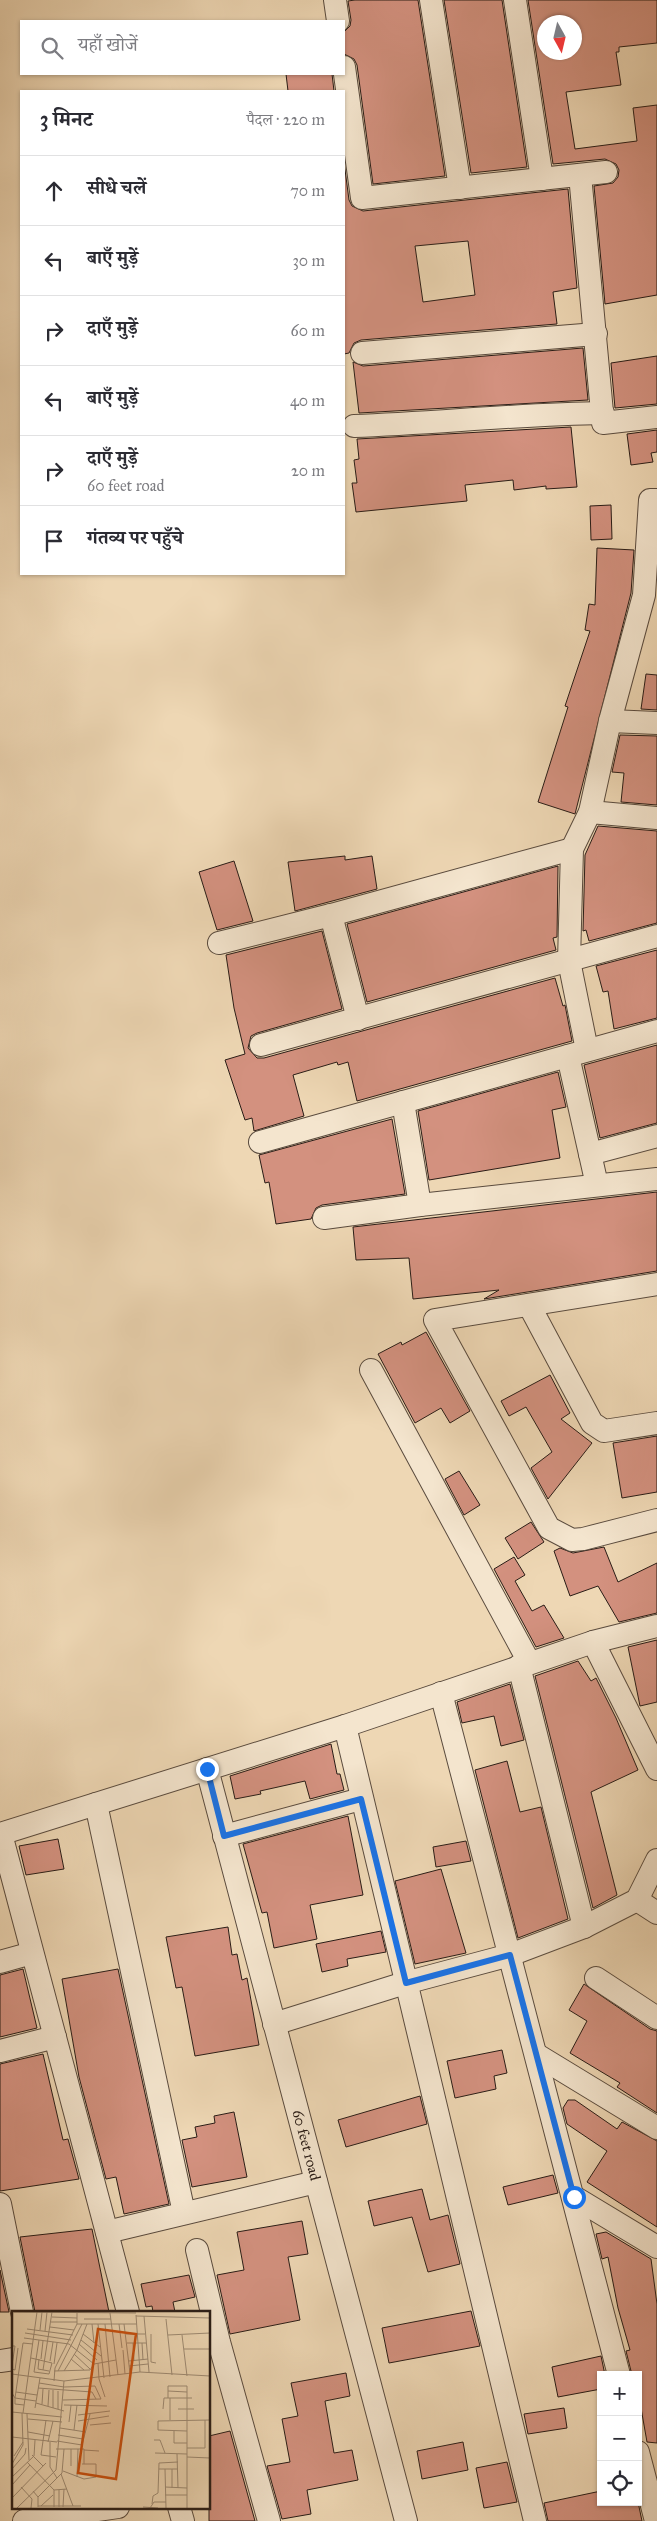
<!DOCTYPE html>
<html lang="hi">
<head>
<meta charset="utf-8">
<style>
	:root { --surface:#fff; --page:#f7f7f7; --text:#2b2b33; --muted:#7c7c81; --line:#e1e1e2 }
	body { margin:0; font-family:"IM FELL Great Primer","Noto Serif Devanagari",serif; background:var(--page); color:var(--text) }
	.controls { position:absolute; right:15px; bottom:15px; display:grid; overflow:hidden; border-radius:0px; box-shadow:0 1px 4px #0004 }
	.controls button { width:45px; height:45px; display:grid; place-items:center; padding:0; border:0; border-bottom:1px solid var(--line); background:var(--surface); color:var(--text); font:25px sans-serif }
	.compass { position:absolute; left:537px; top:15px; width:45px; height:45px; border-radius:50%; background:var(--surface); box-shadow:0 1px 4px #0004; rotate:172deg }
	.stop { position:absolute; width:15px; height:15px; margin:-11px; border:4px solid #1a73e8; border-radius:50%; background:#fff }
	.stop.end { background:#1a73e8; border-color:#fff; box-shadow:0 1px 5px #0008 }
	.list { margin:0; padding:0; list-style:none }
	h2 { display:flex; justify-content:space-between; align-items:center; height:65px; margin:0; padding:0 20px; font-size:21px }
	h2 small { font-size:16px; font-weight:400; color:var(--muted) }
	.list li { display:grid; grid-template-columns:32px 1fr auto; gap:15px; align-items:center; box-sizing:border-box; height:70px; padding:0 20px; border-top:1px solid var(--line) }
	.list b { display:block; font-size:19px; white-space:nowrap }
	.list p { margin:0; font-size:16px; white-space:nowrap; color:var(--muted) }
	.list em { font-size:16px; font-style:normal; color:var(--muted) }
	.icon { flex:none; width:28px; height:28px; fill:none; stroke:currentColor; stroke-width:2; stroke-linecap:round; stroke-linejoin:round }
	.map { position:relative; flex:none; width:657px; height:2521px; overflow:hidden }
	.search { position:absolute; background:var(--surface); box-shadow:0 1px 4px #0004; left:20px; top:20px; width:325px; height:55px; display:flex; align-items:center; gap:12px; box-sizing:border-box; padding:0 18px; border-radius:0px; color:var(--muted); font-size:19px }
	.panel { position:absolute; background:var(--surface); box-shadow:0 1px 4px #0004; left:20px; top:90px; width:325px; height:485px; border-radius:0px }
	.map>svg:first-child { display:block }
</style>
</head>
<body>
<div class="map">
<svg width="657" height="2521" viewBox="0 0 657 2521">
	<rect width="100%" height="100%" fill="#eed7b4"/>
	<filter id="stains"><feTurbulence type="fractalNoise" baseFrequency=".004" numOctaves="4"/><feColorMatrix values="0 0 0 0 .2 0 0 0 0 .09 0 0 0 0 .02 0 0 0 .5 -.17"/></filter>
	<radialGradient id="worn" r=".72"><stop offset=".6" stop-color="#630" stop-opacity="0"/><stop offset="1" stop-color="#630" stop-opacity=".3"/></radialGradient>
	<!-- building -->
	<path fill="#d3917f" stroke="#291c16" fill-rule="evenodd" d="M355 0H418L445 176 373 184 357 65 354 59 344 54V32L350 26 351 20 348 1Z
		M444 0H502L527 167 471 173Z
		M528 0H657V43L619 47V52H616L621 85 566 92 575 149 637 141 633 108 657 105V295L605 304 594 186 613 183 618 177 619 170 616 164 605 159 553 164ZM544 22H574V52H544Z
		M286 74H332L334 91H288Z
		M344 162 349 200 352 206 363 211 568 189 577 288 553 292 557 324 361 340 354 343 349 353 344 354ZM468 241 475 295 423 302 415 246Z
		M583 348 588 400 359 413 353 362 363 366Z
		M657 356V404L615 408 611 363Z
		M571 427 577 487 546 489V486L514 490 513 480 465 485 467 501 356 512 352 483H357L354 460 359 459 357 439Z
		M657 430V452L651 453 653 462 631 465 627 434Z
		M611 505 612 539 591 540 590 506Z
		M597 548 634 550 631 593 575 814 538 802 568 707 565 706 590 631 585 630 589 604 595 605Z
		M646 674 657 675V710L641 709Z
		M620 735 657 736V805L621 802 624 773 612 772Z
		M598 826 657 831V923L589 941 586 930 583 931 585 855Z
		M345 856V860L372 856 377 889 295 911 288 862Z
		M234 861 253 921 217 930 199 872Z
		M558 866 557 937 553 938 556 950 367 1002 347 924Z
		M322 931 342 1009 257 1033 251 1036 248 1048 257 1058H264L555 978 563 1006 565 1005 572 1041 357 1101 348 1062 338 1065 337 1062 293 1075 304 1116 254 1131 252 1118 245 1120 225 1060 245 1054 234 1008 226 955Z
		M657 950V1018L614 1029 608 991 603 992 596 966Z
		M657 1045V1123L600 1138 584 1065Z
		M558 1072 566 1107 552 1110 560 1158 429 1180 418 1111Z
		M392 1119 405 1194 322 1205 316 1208 311 1219 276 1224 269 1182 265 1183 259 1155Z
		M657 1192V1271L484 1299 499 1290 413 1299 409 1258 356 1260 353 1227Z
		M426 1332 470 1411 450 1423 441 1408 415 1423 378 1354 401 1342 402 1345Z
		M550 1375 570 1413 561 1419 592 1443 548 1499 531 1468 552 1452 526 1407 509 1416 501 1401Z
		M657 1436V1492L622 1498 613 1443Z
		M459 1471 480 1505 464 1515 445 1479Z
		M531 1522 544 1542 518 1559 505 1538Z
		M604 1547 618 1582 657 1563V1613L619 1622 598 1586 570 1596 554 1551 560 1548 573 1553Z
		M514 1557 525 1575 515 1581 532 1611 544 1605 564 1638 536 1647 494 1569Z
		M657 1640V1702L640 1706 628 1647Z
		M578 1661 591 1681 596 1678 616 1718 638 1770 591 1792 617 1895 593 1908 535 1676Z
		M510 1684 524 1740 501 1746 494 1716 462 1723 457 1702Z
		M331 1744 337 1774H340L344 1790 310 1799 305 1781 260 1791 261 1794 235 1799 230 1776Z
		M507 1761 520 1812 541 1807 568 1919 518 1938 475 1770Z
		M348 1816 363 1895 310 1905 317 1939 274 1948 267 1912 262 1913 243 1844Z
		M58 1839 64 1869 26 1875 19 1846Z
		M466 1841 471 1861 436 1867 433 1847Z
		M441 1869 466 1953 415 1964 395 1881Z
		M228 1927 232 1955 237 1954 242 1980 247 1978 259 2045 195 2056 182 1987 176 1988 166 1937Z
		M381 1931 386 1952 347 1959 348 1966 322 1972 316 1944Z
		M23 1969 37 2028 0 2037V1975Z
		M118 1969 169 2204 124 2214 116 2177 106 2179 79 2077 62 1979Z
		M584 1984 650 2029 657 2031V2113L617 2087 620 2083 570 2053 587 2021 569 2010Z
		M502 2050 507 2073 494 2076 496 2089 455 2098 447 2061Z
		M43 2054 63 2140 68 2139 79 2179 0 2191V2064Z
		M420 2096 427 2124 346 2147 338 2120Z
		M568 2100H575L617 2129 622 2122 657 2141V2227L587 2182 607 2151 567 2124 563 2108Z
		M234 2112 247 2177 192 2187 182 2140 197 2137 195 2127 215 2123 214 2116Z
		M553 2175 558 2193 508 2205 503 2187Z
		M422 2189 430 2220 448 2215 460 2264 428 2272 412 2217 374 2226 368 2201Z
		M302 2221 308 2254 288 2257 300 2320 230 2334 217 2275 244 2270 237 2232Z
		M92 2229 109 2312H35L20 2237Z
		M606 2232 651 2259 657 2304V2443L647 2442 638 2391V2375H632L626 2351 630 2350 618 2308 608 2257 602 2259 596 2234Z
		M0 2270 9 2312H0Z
		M189 2275 195 2297 173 2302 175 2312H153L152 2306 146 2307 141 2284Z
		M471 2311 480 2346 389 2363 382 2328Z
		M601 2356 605 2375H601V2389L558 2397 552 2367Z
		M346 2373 350 2396 325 2401 334 2453 352 2450 358 2480 307 2490 311 2514 282 2519 267 2466 290 2462 282 2419 298 2416 291 2383Z
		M564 2408 567 2428 528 2434 524 2414Z
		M230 2431 255 2521H209V2436Z
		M463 2442 468 2470 422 2479 417 2451Z
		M507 2462 517 2502 484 2508 476 2468Z
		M601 2491V2502H638L642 2521H548L544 2503Z"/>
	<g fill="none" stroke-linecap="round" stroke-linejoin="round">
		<defs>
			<g id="minor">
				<path d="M335 0 338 21"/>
				<path d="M431 0 460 188"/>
				<path d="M515 0 542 179"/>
				<path d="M344 67 362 198 606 172"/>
				<path d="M580 175 603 423 657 417"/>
				<path d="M362 353 596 334"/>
				<path d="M354 426C437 423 520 414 603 413"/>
				<path d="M610 721 657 723"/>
				<path d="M590 812 657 818"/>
				<path d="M331 915 358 1019"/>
				<path d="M219 943 331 915 572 849"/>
				<path d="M261 1045 657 936"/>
				<path d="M587 1050 569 961 572 849 590 812 610 721 644 595 650 500H657"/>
				<path d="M568 1056 597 1185"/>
				<path d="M403 1102 420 1205"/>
				<path d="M260 1142 657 1031"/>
				<path d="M590 1154 657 1136"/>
				<path d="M324 1218 420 1205 657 1179"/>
				<path d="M657 1284 435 1320 549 1528 572 1540 583 1539 657 1520"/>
				<path d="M529 1305 592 1423 604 1431 657 1423"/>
				<path d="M371 1370 529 1662"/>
				<path d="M593 1642 657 1769"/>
				<path d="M519 1666 584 1927"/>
				<path d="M441 1693 619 2375"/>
				<path d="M345 1726 535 2521"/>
				<path id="s1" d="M207 1769 406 2521"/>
				<path d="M96 1804 184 2213"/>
				<path d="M0 1834 345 1726 593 1642 657 1626"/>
				<path d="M1 1834 128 2312"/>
				<path d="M224 1836 361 1799"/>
				<path d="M637 1900 657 1913"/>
				<path d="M0 1962 32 1953"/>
				<path d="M596 1978 657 2018"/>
				<path d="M274 2024 405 1983 510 1955 584 1927 637 1900 657 1860"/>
				<path d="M0 2051 55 2037"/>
				<path d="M537 2055 657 2128"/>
				<path d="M574 2197 657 2247"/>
				<path d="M0 2204 22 2312"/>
				<path d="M107 2232 316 2182"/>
				<path d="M197 2250 219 2342 269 2521"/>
				<path d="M0 2361 14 2359"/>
				<path d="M638 2452 656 2521"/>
				<path d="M179 2507 183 2521"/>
				<path d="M24 2521 118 2507"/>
			</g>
		</defs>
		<!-- minor casing -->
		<use href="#minor" stroke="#5a4b3e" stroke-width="24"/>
		<!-- minor -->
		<use href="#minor" stroke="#f4e5ce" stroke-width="22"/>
	</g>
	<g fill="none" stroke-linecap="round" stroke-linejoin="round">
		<!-- route -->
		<path stroke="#1a73e8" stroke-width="6" d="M207 1769 224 1836 361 1799 406 1983 510 1955 574 2197"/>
	</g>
	<g text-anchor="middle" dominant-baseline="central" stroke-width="4.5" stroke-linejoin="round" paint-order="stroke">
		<!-- street labels -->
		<g font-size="15" fill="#291c16" stroke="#f4e5ce">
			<text stroke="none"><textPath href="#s1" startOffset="389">60 feet road</textPath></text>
		</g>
	</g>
	<!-- overview -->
	<g transform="translate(12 2311)">
		<rect width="198" height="198" fill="#eed7b4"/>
		<path fill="none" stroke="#9f8c75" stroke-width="1" d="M2 1 124 2M98 2 106 64M124 4 128 61M124 5 198 7M132 5 137 61M40 6 65 7M72 8H99M154 8 160 64M39 11H65M65 13H125M80 13 82 32M86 13 92 67M93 13 98 66M107 13 110 37M112 13 118 62M38 16 62 19M15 18 61 24M28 19 30 1M33 20 35 1M13 22 59 29M71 23 88 36M114 23H133M139 23V51L144 52M156 24 198 22M170 24 175 65M12 27 57 33 82 53M27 29 22 61 37 63 40 52M69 29 89 45M115 32H134M121 32 122 50M130 32 131 49M67 33 85 49M0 35H3L0 54M172 38H198M111 39 113 63M62 43 78 58M19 47 40 52M27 48 26 58 37 60M29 48 31 30M59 48 72 59M38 50 41 31M117 50 136 48M86 52 87 68M42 53 45 32M117 55 136 53M0 58 3 59 6 37M31 59 40 1M42 60 78 59 82 53 104 49M46 60 70 13M52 60 65 39 75 13M0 63 52 70 128 61 198 65M87 68 93 86M42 70 43 57 65 13V1M27 72 52 76 83 75 89 88 51 89M26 77 80 81 84 88M156 80 175 81M4 81 25 84M0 82 3 87 24 90M156 87V75H175V197M24 92 52 100M30 93 31 78M12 94 3 93V87L11 32 21 33M52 94 95 95M36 95 37 79M23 97 28 67M41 97V79M46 98V80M151 98 152 87H180M166 98H182M0 101 50 106M11 102 25 1M15 103 17 149M66 104 98 100M16 108 50 111M34 109 29 144 44 146M158 109V87M66 110 97 105M57 111 59 94M78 114 99 112M48 117 74 121M62 119 65 94M162 120V132H175M175 120 146 119V110L198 109M16 121 38 125M46 124 71 128M0 126 45 131M142 129H148L153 142M45 130 70 134 78 103M36 131 41 110M38 131V156L45 167M175 137H193V109M44 138H72V153M72 139 87 140M143 142 175 143M165 143 166 177M20 144 31 155M2 145 11 131M175 146 198 147M15 151 42 179 55 178M0 153 11 134 10 102M59 155V138M0 158 13 143 14 137M147 158H166M153 158 154 197M160 158V177M51 160 72 168 84 166V153H70M49 163 61 195M0 166 22 145 23 129M65 166 66 138M0 174 18 154M9 176 20 188 19 197M153 176 175 177M21 180 26 186V196M153 184H175M26 186 50 162 52 138M0 187 34 152M140 193 141 185 146 182 147 152 166 151M26 195H69M29 195 41 184M42 196V179M47 196V179M51 196 52 178M131 196 146 197M5 197 44 159 52 70M138 197 142 191H154"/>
		<path fill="#cb500e" fill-opacity="0.15" stroke="#cb500e" stroke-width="2.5" d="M86 18 124 23 104 168 66 162Z"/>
		<rect width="198" height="198" fill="none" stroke="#291c16" stroke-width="2.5"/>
	</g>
	<rect width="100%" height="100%" filter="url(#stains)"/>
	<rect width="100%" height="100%" fill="url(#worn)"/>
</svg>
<div class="controls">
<button>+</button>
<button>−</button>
<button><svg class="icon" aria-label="locate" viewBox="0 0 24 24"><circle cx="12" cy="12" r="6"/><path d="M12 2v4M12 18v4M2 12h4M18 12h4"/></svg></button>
</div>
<svg class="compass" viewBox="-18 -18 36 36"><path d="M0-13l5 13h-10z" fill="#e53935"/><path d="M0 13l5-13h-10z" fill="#7c7c81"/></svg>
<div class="stop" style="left:574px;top:2197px"></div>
<div class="stop end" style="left:207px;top:1769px"></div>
<div class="search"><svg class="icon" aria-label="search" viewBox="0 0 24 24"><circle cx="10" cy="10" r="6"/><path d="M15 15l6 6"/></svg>यहाँ खोजें</div>
<section class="panel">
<h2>3 मिनट<small>पैदल · 220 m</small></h2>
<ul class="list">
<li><svg class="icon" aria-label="ahead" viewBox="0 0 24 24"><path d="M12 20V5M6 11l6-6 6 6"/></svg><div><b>सीधे चलें</b></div><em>70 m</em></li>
<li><svg class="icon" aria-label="left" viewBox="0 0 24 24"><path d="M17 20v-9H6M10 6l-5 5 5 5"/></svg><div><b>बाएँ मुड़ें</b></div><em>30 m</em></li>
<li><svg class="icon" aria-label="right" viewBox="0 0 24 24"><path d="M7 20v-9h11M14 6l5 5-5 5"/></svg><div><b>दाएँ मुड़ें</b></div><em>60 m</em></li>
<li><svg class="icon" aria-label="left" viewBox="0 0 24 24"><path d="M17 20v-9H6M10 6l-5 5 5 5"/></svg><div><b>बाएँ मुड़ें</b></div><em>40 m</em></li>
<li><svg class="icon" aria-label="right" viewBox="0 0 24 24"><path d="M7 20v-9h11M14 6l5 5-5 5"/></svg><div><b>दाएँ मुड़ें</b><p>60 feet road</p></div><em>20 m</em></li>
<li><svg class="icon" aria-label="arrive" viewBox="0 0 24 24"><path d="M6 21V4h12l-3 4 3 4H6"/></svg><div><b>गंतव्य पर पहुँचे</b></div></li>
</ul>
</section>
</div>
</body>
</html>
